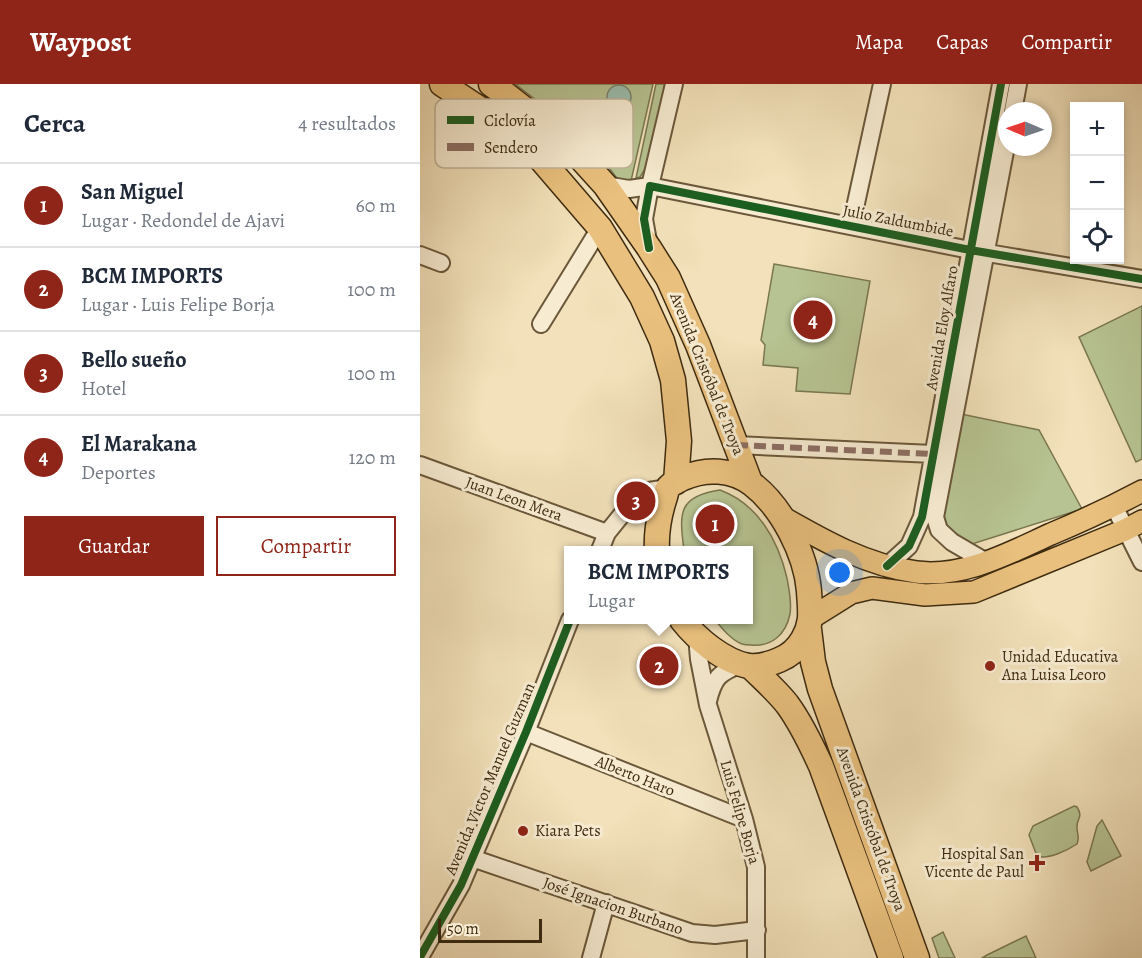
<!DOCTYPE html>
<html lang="es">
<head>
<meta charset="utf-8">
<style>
	:root { --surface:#fff; --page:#f2f2f3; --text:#1f2937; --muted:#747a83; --line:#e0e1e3; --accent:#8f2418 }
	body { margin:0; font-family:Alegreya,serif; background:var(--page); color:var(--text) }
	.controls { position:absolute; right:18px; top:18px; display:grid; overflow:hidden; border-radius:0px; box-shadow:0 3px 9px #0003 }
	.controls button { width:54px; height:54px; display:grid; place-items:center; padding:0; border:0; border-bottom:2px solid var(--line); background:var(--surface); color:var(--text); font:30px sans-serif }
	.compass { position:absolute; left:578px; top:18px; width:54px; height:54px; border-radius:50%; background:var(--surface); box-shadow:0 3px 9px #0003; rotate:272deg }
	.scale { position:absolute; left:18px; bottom:15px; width:104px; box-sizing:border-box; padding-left:6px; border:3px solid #3e2b10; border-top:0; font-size:16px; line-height:21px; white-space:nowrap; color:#3e2b10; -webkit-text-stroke:4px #f7ecd2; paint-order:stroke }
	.you { position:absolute; left:420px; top:489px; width:21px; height:21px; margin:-15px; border:4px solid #fff; border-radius:50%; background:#1a73e8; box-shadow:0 0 0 9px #1a73e833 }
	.badge { display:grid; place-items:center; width:39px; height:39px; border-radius:50%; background:var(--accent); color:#fff; font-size:20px; font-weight:700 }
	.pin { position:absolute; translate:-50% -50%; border:3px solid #fff; box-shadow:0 2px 6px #0006 }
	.popup { position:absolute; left:144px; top:462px; width:189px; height:78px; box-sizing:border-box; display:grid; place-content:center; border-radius:0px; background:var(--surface); filter:drop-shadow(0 2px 4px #0005); font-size:20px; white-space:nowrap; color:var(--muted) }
	.popup b { font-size:22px; color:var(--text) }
	.popup::after { content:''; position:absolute; left:50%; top:100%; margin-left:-12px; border:12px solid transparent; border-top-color:var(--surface) }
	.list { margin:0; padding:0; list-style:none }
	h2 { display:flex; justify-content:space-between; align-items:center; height:78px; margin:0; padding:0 24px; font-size:26px }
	h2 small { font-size:20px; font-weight:400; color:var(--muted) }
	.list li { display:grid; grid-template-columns:39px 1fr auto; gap:18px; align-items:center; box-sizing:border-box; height:84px; padding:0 24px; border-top:2px solid var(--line) }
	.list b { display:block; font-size:22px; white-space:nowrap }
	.list p { margin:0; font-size:20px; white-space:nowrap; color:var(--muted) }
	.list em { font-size:20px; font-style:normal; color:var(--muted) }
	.actions { display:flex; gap:12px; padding:18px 24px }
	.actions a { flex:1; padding:14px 0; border:2px solid var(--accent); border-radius:0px; text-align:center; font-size:21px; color:var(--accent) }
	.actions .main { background:var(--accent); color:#fff }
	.icon { flex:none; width:33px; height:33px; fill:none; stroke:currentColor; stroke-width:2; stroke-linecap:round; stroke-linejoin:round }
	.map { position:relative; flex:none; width:722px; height:874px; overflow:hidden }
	header { display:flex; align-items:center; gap:36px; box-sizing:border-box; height:84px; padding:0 30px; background:var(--accent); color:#fff }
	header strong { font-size:28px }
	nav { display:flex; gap:33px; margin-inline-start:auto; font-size:21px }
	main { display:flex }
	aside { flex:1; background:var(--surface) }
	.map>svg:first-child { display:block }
</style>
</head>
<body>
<header>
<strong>Waypost</strong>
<nav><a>Mapa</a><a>Capas</a><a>Compartir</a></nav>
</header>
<main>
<aside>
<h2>Cerca<small>4 resultados</small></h2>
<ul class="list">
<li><span class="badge">1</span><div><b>San Miguel</b><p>Lugar · Redondel de Ajavi</p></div><em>60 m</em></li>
<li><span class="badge">2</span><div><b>BCM IMPORTS</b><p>Lugar · Luis Felipe Borja</p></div><em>100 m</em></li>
<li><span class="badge">3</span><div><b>Bello sueño</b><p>Hotel</p></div><em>100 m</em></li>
<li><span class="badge">4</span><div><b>El Marakana</b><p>Deportes</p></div><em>120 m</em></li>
</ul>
<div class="actions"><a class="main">Guardar</a><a>Compartir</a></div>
</aside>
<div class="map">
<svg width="722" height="874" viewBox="0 0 722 874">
	<rect width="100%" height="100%" fill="#f2e1ba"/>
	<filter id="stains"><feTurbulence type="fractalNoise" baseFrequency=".00333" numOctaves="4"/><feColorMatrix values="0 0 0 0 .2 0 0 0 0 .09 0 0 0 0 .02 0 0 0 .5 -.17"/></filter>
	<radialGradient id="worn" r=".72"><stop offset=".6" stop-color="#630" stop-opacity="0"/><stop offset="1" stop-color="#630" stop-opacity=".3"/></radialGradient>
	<!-- green -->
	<path fill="#b7c392" stroke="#7a7751" stroke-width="1.5" d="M95 0H233L211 97 200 98 186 80 158 50 133 29Z
		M236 0H245L227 82 220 93 216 94Z
		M354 180 450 197 430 310 376 307 378 284 343 281 345 261 341 256Z
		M722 222V375L716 378 659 253Z
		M541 330 619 346 662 425 549 461 518 433Z
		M300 406C338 420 358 456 367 494 369 506 372 518 370 530 366 550 352 563 331 561 328 561 325 561 322 560 311 556 302 544 295 536H329V466H264C259 429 258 412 300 406Z
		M654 722 657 723C664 734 656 734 657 744 657 751 660 752 657 760 648 766 628 776 617 772L609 751 613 742Z
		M682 736 701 772 671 787 667 778 677 742Z
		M523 848 535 874H519L512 854Z
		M606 852 616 874H562L567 871Z"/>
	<!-- water -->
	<path fill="#9bbeaf" stroke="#76836f" stroke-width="1.5" d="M187 13a12 12 0 1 1 24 0a12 12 0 1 1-24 0Z"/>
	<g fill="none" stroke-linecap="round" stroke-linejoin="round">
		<defs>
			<path id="minor" d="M593 27 598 0
				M185 101 209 105 230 102 254 0
				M431 142 462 0
				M228 157 224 135 230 102 550 166 722 195
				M0 171 21 179
				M121 240 180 144
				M316 361 513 370
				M0 381 187 449
				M694 422 722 478
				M180 466 187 449 208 423 219 413 229 407 248 404
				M568 479 532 458 519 446 515 433 587 57
				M467 482 489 462 502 433 581 0
				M277 552 279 575 288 621 324 735 336 783V874
				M288 617C294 593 299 589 321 580
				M106 648 324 735
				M52 774 272 849 295 851 337 846
				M0 873 41 801 106 648 150 536
				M171 874 186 819"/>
			<path id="major" d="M362 433C404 457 446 481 496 488 544 494 589 469 631 450 662 437 692 423 722 407
				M391 534 431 509 452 504 505 511 554 508 705 446 722 437"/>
			<path id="highway" d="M22 0 60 25 119 73 180 144 222 213 242 257 253 296 259 357 256 398
				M71 0 85 10 145 57 185 101 229 164 248 194 278 261 330 398
				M237 466C236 448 239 431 245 413 246 410 246 407 248 404 251 399 258 397 263 394 286 384 312 385 332 400 362 423 386 470 389 507 390 526 393 538 383 555 378 564 369 572 359 576 350 580 339 583 328 582 303 577 277 555 262 536
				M389 545 393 578 400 605 497 874
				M330 582C342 594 356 606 367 620 381 639 391 660 401 682L471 874"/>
		</defs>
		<!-- minor casing -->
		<use href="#minor" stroke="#6b583a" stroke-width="20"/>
		<!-- major casing -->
		<use href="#major" stroke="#3e2b10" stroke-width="24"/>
		<!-- highway casing -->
		<use href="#highway" stroke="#3e2b10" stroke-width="27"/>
		<!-- minor -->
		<use href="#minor" stroke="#f7ecd2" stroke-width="16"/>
		<!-- major -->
		<use href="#major" stroke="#e9c07d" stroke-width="21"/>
		<!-- highway -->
		<use href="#highway" stroke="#e9c07d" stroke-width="24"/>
		<!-- quiet -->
		<path stroke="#8d6e63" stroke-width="6" stroke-dasharray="12 6" stroke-linecap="butt" d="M316 361 513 370"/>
		<defs>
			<path id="cycleway" d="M229 164 224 135 230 102 550 166 722 195
				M467 482 489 462 502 433 581 0
				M0 873 41 801 106 648 150 536"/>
		</defs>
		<!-- cycleway casing -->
		<use href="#cycleway" stroke="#f7ecd2" stroke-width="11"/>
		<!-- cycleway -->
		<use href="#cycleway" stroke="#1b5e20" stroke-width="8"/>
	</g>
	<!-- markers -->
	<g fill="#8f2418" stroke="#f7ecd2" stroke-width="2">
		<circle cx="570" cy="582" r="6"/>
		<circle cx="103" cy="747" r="6"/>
		<path d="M614 770h6v6h6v6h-6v6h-6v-6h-6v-6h6z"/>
	</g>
	<g text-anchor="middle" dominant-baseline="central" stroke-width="6" stroke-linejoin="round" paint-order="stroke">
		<!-- street labels -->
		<g font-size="16" fill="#3e2b10" stroke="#f7ecd2">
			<text transform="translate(478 137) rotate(11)">Julio Zaldumbide</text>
			<text transform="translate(522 244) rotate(-80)">Avenida Eloy Alfaro</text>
			<text transform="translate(287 290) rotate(68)">Avenida Cristóbal de Troya</text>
			<text transform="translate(94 415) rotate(20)">Juan Leon Mera</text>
			<text transform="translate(215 692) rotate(22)">Alberto Haro</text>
			<text transform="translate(70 695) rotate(-67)">Avenida Victor Manuel Guzman</text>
			<text transform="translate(320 728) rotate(74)">Luis Felipe Borja</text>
			<text transform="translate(451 745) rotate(70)">Avenida Cristóbal de Troya</text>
			<text transform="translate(193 822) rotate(19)">José Ignacion Burbano</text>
		</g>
		<!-- poi labels -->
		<g font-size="16" fill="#3e2b10" stroke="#f7ecd2" text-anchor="start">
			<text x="582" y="573">Unidad Educativa<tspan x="582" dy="18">Ana Luisa Leoro</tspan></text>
			<text x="115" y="747">Kiara Pets</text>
			<text x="604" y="770" text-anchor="end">Hospital San<tspan x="604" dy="18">Vicente de Paul</tspan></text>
		</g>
	</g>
	<!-- legend -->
	<rect x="15" y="15" width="198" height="69" rx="9" fill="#f7ecd2" stroke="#c0b298" stroke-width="1.5"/>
	<rect x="27" y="32" width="27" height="8" fill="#1b5e20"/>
	<rect x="27" y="59" width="27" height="8" fill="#8d6e63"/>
	<g font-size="16" fill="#3e2b10">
		<text x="64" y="42">Ciclovía</text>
		<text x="64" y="69">Sendero</text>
	</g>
	<rect width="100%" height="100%" filter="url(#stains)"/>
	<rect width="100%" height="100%" fill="url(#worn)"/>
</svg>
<div class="controls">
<button>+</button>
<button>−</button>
<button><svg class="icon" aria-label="locate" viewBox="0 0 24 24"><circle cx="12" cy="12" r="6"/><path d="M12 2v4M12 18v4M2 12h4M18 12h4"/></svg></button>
</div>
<svg class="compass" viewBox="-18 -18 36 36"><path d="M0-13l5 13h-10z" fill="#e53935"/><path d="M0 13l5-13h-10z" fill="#747a83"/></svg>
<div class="scale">50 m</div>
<div class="you"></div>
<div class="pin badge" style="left:295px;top:440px">1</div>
<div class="pin badge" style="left:239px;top:582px">2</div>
<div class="popup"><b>BCM IMPORTS</b>Lugar</div>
<div class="pin badge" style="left:216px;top:417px">3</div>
<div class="pin badge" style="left:393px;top:236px">4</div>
</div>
</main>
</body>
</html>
